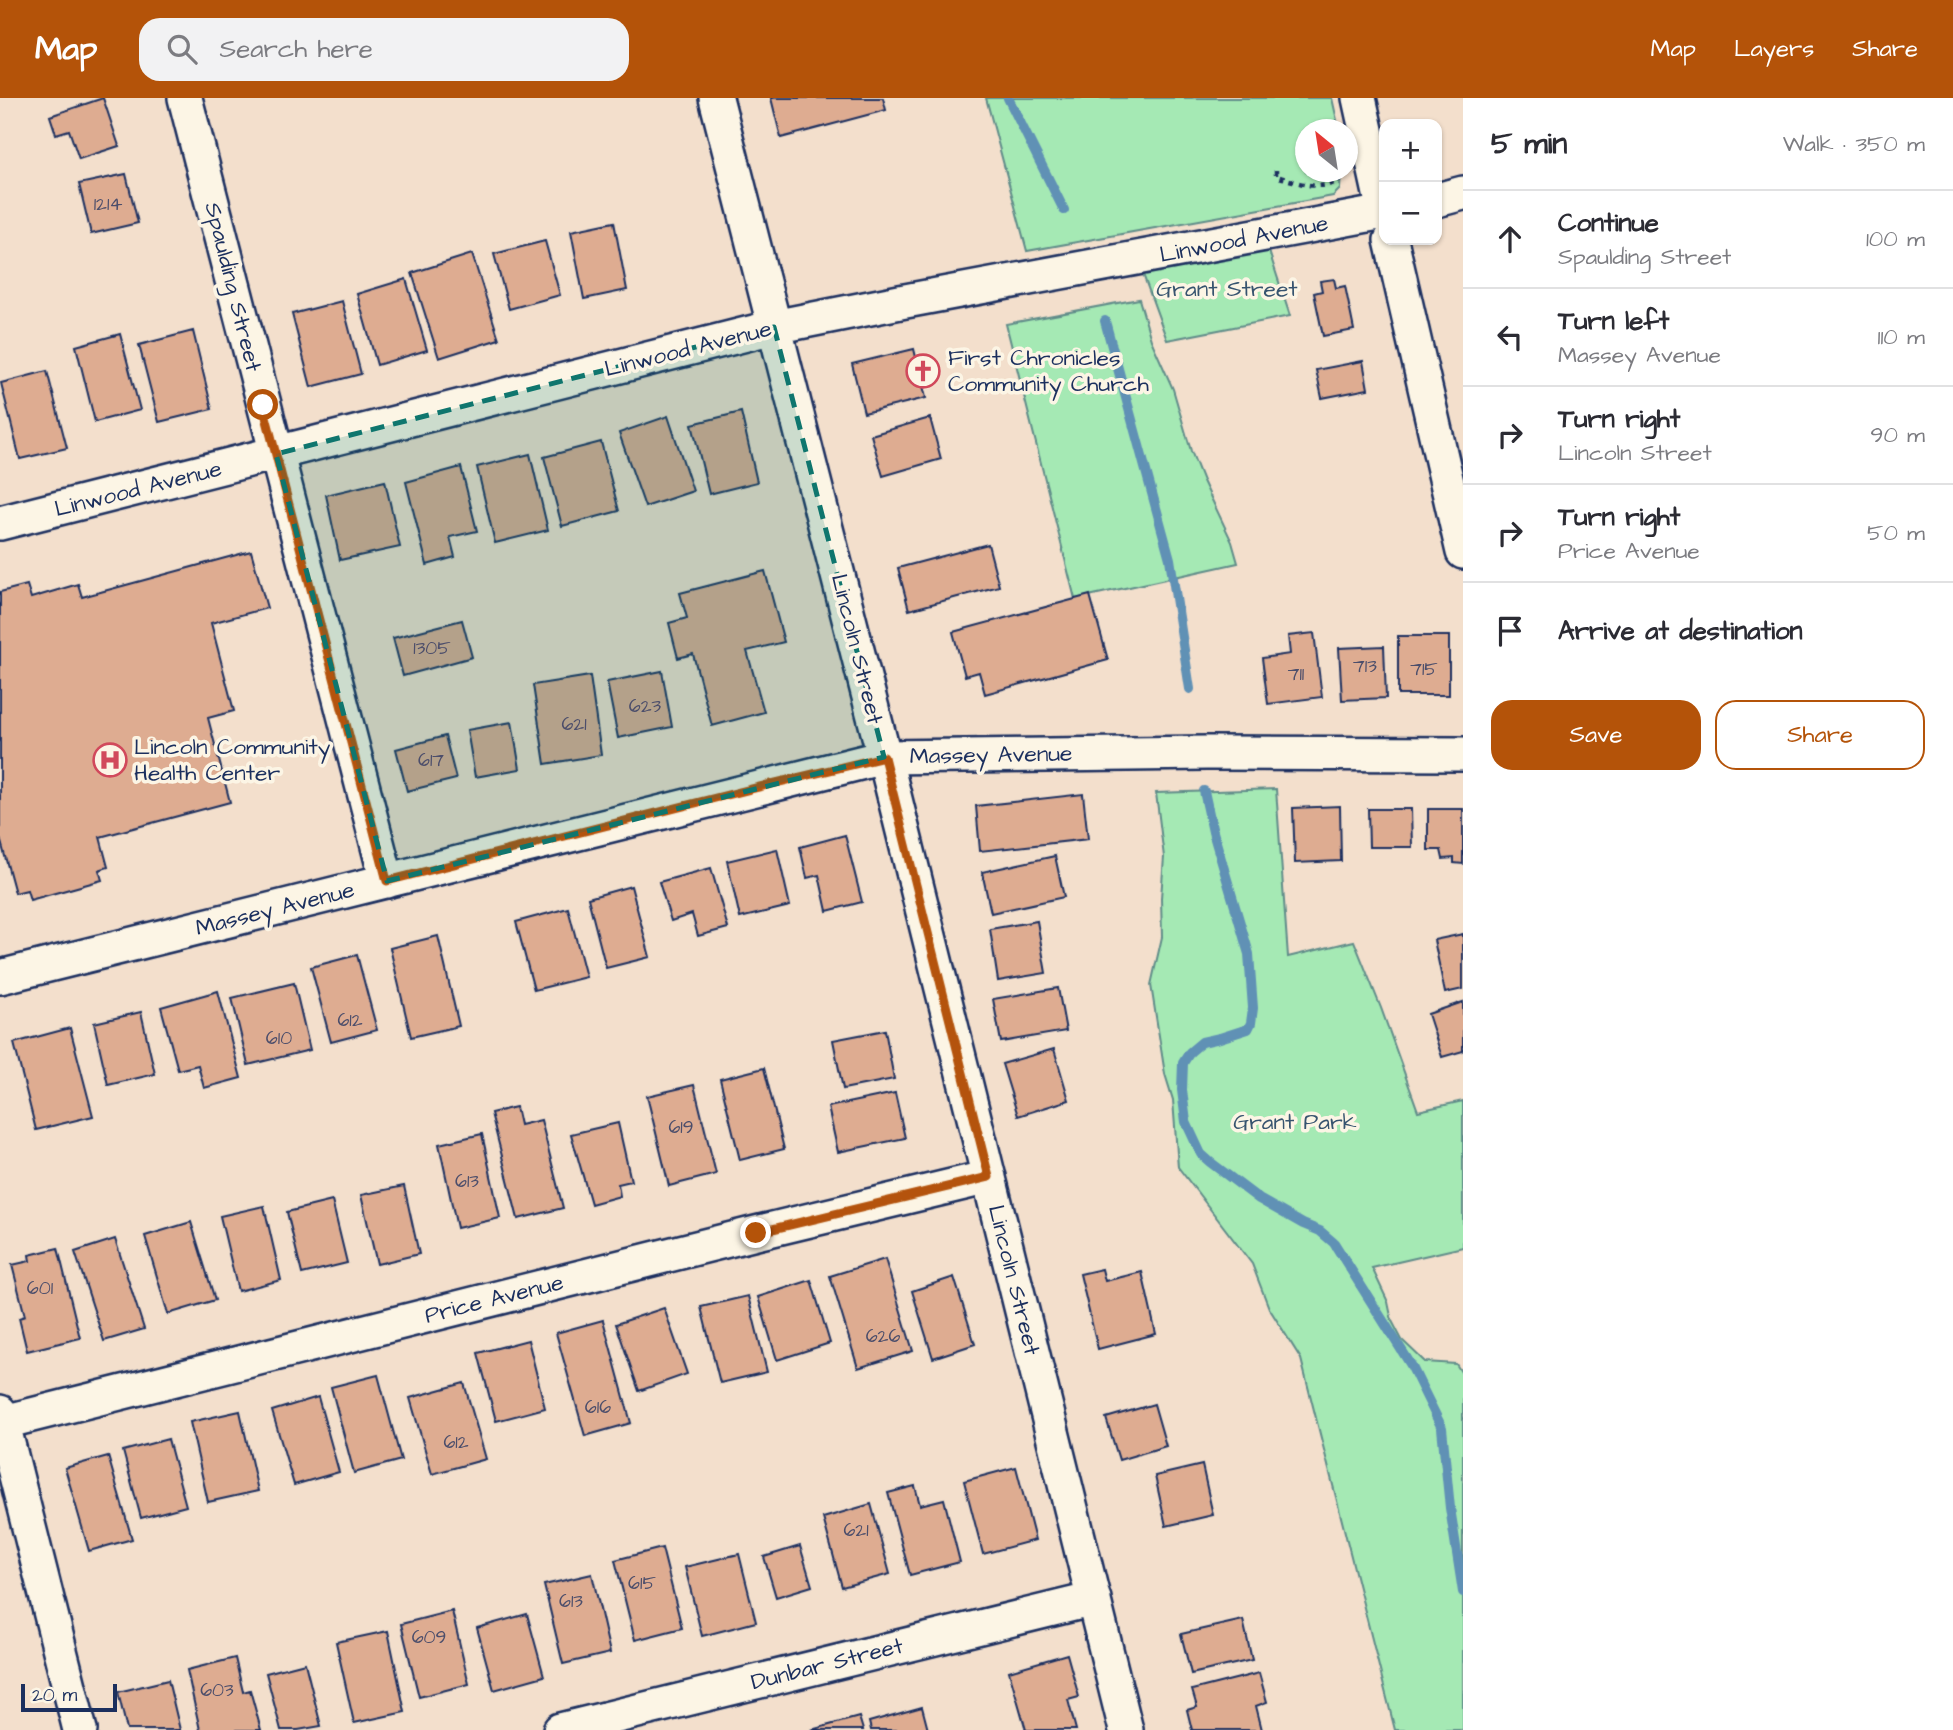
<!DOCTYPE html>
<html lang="en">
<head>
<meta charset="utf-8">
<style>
	:root { --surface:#fff; --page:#f2f2f3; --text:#2b2b33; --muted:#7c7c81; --line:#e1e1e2; --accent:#b45309 }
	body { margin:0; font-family:"Architects Daughter",sans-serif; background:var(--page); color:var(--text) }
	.controls { position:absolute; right:21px; top:21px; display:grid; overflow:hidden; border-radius:14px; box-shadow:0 2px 5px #0004 }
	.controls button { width:63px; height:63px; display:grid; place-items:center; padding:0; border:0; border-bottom:2px solid var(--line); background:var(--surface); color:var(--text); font:35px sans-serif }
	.compass { position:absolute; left:1295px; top:21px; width:63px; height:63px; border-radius:50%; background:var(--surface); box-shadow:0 2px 5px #0004; rotate:330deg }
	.scale { position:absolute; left:21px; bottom:18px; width:96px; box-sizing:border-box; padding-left:7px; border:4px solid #1b2f5e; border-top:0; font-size:19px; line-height:24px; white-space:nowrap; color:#1b2f5e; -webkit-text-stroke:5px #fcf5e5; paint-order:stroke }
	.stop { position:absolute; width:21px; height:21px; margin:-16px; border:5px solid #b45309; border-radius:50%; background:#fff }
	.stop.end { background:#b45309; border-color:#fff; box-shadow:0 2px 7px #0008 }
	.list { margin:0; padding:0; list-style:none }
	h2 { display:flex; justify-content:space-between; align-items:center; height:91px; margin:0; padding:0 28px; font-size:30px }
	h2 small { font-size:23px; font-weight:400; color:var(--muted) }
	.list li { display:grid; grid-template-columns:46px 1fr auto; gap:21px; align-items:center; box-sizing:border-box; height:98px; padding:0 28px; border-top:2px solid var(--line) }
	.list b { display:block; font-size:26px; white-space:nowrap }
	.list p { margin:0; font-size:23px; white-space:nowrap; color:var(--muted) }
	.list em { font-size:23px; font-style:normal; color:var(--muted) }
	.actions { display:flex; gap:14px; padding:21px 28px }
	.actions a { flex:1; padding:16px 0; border:2px solid var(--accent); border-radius:21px; text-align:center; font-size:24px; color:var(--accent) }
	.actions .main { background:var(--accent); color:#fff }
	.icon { flex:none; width:38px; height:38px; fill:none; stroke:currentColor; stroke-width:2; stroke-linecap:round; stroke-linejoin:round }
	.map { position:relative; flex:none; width:1463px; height:1632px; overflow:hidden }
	header { display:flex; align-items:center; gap:42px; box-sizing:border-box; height:98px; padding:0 35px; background:var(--accent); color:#fff }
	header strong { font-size:33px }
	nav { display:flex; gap:38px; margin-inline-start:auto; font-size:24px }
	.search { width:490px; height:63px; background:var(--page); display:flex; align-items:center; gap:18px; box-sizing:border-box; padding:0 24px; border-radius:21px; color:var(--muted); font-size:26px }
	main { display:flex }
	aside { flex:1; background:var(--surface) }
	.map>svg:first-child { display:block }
</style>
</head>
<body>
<header>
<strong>Map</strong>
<div class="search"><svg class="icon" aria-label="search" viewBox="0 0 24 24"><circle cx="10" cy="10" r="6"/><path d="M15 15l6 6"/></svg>Search here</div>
<nav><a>Map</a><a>Layers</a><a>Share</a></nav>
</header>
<main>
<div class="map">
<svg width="1463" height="1632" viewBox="0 0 1463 1632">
	<rect width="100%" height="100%" fill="#f3dfcc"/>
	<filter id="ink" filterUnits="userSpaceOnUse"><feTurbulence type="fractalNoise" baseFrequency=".0143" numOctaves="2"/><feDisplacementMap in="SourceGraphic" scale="14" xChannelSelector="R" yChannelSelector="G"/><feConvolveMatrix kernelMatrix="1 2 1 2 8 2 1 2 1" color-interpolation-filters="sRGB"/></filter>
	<g filter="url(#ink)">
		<!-- green -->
		<path fill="#a5e9b4" stroke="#608c89" stroke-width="2" d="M986 0H1332L1339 31 1306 32V74H1341L1340 91 1333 98 1027 153Z
			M1266 144 1290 218 1167 242 1140 168Z
			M1139 201 1151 242 1173 291 1191 353 1203 383 1232 444 1238 465 1075 501 1006 226Z
			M1276 691 1288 859 1354 843 1381 910 1418 1013 1463 1003V1149L1372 1170 1388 1204 1392 1223 1402 1242 1425 1264 1456 1266 1463 1277V1632H1395L1301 1261 1269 1210 1252 1166 1178 1069 1173 1002 1165 976 1151 887 1162 839 1161 800 1164 759 1156 695Z"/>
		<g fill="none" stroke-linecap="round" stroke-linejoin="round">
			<!-- stream -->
			<path stroke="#6091b5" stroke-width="10" d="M1008 0 1064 112
				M1105 223 1170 461 1190 591
				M1204 693 1213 734 1249 856 1253 910 1251 925 1248 931 1220 940 1202 944 1190 954 1183 965 1182 992 1186 1024 1201 1056 1210 1064 1259 1101 1303 1126 1320 1133 1334 1145 1411 1267 1442 1330 1450 1410 1463 1494"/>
		</g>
		<!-- building -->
		<path fill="#deac91" stroke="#1b2f5e" stroke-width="2" d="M103 0 119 48 79 61 69 32 56 36 50 18Z
			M771 0H883L886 12 781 40Z
			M126 76 138 125 91 136 79 86Z
			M614 124 627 192 584 201 571 133Z
			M545 143 560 197 509 211 494 156Z
			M472 156 499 241 439 260 412 175Z
			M406 181 427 252 377 267 357 196Z
			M1334 181 1336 190 1345 188 1354 232 1323 238 1314 195 1322 193 1320 183Z
			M342 203 361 276 311 289 292 216Z
			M193 233 212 311 159 324 139 247Z
			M120 236 140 312 95 324 76 248Z
			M914 251 926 300 864 315 852 266Z
			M1363 263 1368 291 1322 300 1316 272Z
			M47 273 67 350 20 361 1 285Z
			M741 314 757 384 709 396 692 326Z
			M668 318 693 393 645 409 619 335Z
			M930 320 941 361 883 378 871 337Z
			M601 344 619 413 562 428 544 359Z
			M530 356 548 432 495 445 477 369Z
			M461 369 477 433 450 439 455 459 427 467 406 384Z
			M385 383 400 449 340 462 326 397Z
			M988 446 999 488 909 512 898 470Z
			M251 453 267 510 211 525 234 613 208 620 230 704 100 739 108 769 99 772 102 782 30 802 27 792 15 795 0 740V494L27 487 31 500 78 486 82 499Z
			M765 473 784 544 747 553 764 614 712 628 693 556 678 560 669 525 687 520 680 495Z
			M1090 497 1108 562 985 596 979 574 965 578 953 534Z
			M462 522 472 559 403 578 393 540Z
			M1314 535 1322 599 1268 606 1262 560 1290 556 1288 538Z
			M1398 538H1449V597H1398Z
			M1384 548 1386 600 1342 602 1339 550Z
			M662 573 672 629 618 640 607 584Z
			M590 578 601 657 545 666 533 587Z
			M512 624 520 671 475 679 467 632Z
			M445 638 456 681 407 693 396 651Z
			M1083 696 1088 741 980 753 976 708Z
			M1340 708 1341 763 1295 765 1293 710Z
			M1368 711H1411L1412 749H1369Z
			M1428 711H1463V766L1454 765V760L1443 761 1441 752H1428Z
			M845 737 862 804 827 813 819 777 807 780 800 749Z
			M777 751 790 808 740 820 727 763Z
			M1055 758 1064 799 991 815 982 774Z
			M711 770 728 830 698 838 692 816 671 823 659 784Z
			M631 788 650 859 606 870 588 800Z
			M568 810 586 879 534 892 516 824Z
			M1037 823 1046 875 998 883 990 831Z
			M1463 836V891L1445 895 1434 842Z
			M438 838 459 928 411 939 390 850Z
			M357 857 377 932 331 944 311 869Z
			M294 885 310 952 248 967 232 900Z
			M1058 890 1066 933 1001 944 993 901Z
			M218 893 241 980 204 990 198 967 178 972 161 909Z
			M1463 904V953L1442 959 1428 916Z
			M141 914 155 976 108 987 94 925Z
			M70 930 93 1018 36 1032 14 945Z
			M885 932 894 981 843 991 833 942Z
			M1054 951 1069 1002 1018 1018 1002 966Z
			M764 970 784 1051 740 1062 720 981Z
			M694 987 716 1076 669 1088 647 998Z
			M895 995 905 1040 838 1054 828 1009Z
			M516 1009 520 1027 541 1022 563 1110 518 1121 491 1015Z
			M618 1025 631 1083 618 1086 620 1098 591 1106 571 1036Z
			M482 1036 500 1120 457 1130 439 1046Z
			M404 1088 419 1156 377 1166 361 1097Z
			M332 1103 347 1165 302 1176 287 1114Z
			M264 1108 281 1182 238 1193 220 1118Z
			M191 1124 215 1202 168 1216 145 1138Z
			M115 1141 144 1231 104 1243 75 1154Z
			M58 1150 80 1240 27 1253 19 1220 25 1218 12 1167 30 1163 29 1157Z
			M885 1161 913 1253 858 1270 830 1178Z
			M1102 1171 1105 1183 1142 1174 1156 1236 1098 1251 1080 1176Z
			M954 1179 975 1246 933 1260 912 1193Z
			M811 1182 830 1245 777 1262 758 1199Z
			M748 1198 767 1274 720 1285 701 1209Z
			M664 1210 687 1276 639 1293 616 1226Z
			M603 1222 631 1325 585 1338 556 1235Z
			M528 1242 545 1310 496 1323 478 1255Z
			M378 1277 401 1362 354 1375 331 1289Z
			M464 1285 486 1361 432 1376 410 1300Z
			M318 1299 339 1374 294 1387 272 1313Z
			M1154 1306 1166 1348 1119 1362 1106 1320Z
			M240 1313 258 1393 208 1404 190 1324Z
			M168 1341 186 1408 141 1420 123 1353Z
			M108 1358 132 1441 89 1453 65 1370Z
			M1202 1367 1213 1417 1166 1428 1155 1378Z
			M1016 1369 1035 1442 983 1456 964 1383Z
			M915 1388 920 1407 944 1401 960 1464 910 1477 888 1395Z
			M871 1406 890 1476 842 1489 823 1420Z
			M800 1448 812 1488 776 1499 764 1459Z
			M662 1450 682 1530 635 1542 615 1462Z
			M739 1456 756 1524 702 1538 685 1469Z
			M592 1476 610 1555 563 1566 544 1487Z
			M452 1513 469 1586 419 1599 401 1526Z
			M527 1516 544 1578 494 1592 477 1530Z
			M1243 1522 1252 1562 1191 1576 1181 1536Z
			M388 1533 405 1614 354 1625 336 1544Z
			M1067 1556 1079 1599 1068 1602 1076 1632H1026L1009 1573Z
			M235 1560 243 1594 250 1592 261 1632H200L187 1572Z
			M305 1565 321 1628 298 1632H281L266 1575Z
			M1259 1575 1267 1604 1256 1608 1262 1632H1192L1187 1612 1197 1609 1192 1592Z
			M168 1582 180 1632H127L118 1594Z
			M922 1609 928 1632H871L869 1624Z
			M859 1619 863 1632H811Z"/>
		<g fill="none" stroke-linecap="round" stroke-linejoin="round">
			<defs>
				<path id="street" d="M185 0 387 783
					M716 0 891 685 1126 1632
					M1359 0 1384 114
					M1437 102 1463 95
					M1391 142 1463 454
					M0 425 774 229 900 204 1384 114
					M0 879 884 659 1207 655 1463 656
					M0 1314 80 1632
					M0 1325 756 1135 989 1079
					M560 1632 1094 1501"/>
			</defs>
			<!-- street casing -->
			<use href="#street" stroke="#1b2f5e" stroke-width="38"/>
			<!-- path -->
			<path stroke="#1b2f5e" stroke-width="4.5" stroke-dasharray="5 5" stroke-linecap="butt" d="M1276 72V78C1295 83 1320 95 1339 82L1338 74"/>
			<!-- street -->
			<use href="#street" stroke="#fcf5e5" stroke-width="33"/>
		</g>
	</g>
	<g fill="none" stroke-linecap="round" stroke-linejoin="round" filter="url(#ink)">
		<!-- route -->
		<path stroke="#b45309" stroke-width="9" d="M263 307 387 783 755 690 884 659 989 1079 756 1135"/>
	</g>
	<!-- marked area -->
	<path fill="#0f766e" fill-opacity="0.2" stroke="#0f766e" stroke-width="5" stroke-dasharray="14 9" stroke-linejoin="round" d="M774 229 884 659 387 783 276 356Z"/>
	<!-- icons -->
	<defs>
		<symbol id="church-ring" viewBox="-11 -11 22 22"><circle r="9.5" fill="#fcf5e5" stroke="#d1495b" stroke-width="1.5"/><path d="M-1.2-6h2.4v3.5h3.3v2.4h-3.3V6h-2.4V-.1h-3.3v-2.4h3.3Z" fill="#d1495b"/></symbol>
		<symbol id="hospital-ring" viewBox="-11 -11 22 22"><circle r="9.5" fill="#fcf5e5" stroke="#d1495b" stroke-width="1.5"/><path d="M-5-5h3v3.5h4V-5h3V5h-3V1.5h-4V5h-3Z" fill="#d1495b"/></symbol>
	</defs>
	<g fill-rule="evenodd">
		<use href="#church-ring" x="904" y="254" width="38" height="38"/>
		<use href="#hospital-ring" x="91" y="643" width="38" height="38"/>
	</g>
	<g text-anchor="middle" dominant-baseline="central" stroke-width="7" stroke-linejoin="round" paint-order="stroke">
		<!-- number labels -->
		<g font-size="19" fill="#4c4e6b">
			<text x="108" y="106">1214</text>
			<text x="432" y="550">1305</text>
			<text x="1365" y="568">713</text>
			<text x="1424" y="571">715</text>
			<text x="1296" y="576">711</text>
			<text x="645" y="608">623</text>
			<text x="574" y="626">621</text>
			<text x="431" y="662">617</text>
			<text x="350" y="922">612</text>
			<text x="279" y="940">610</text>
			<text x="681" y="1029">619</text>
			<text x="467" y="1083">613</text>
			<text x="40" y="1190">601</text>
			<text x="883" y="1238">626</text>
			<text x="598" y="1309">616</text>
			<text x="456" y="1344">612</text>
			<text x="856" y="1432">621</text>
			<text x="642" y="1485">615</text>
			<text x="571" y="1503">613</text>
			<text x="429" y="1539">609</text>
			<text x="217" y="1592">603</text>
		</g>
		<!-- street labels -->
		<g font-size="23" fill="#1b2f5e" stroke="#fcf5e5">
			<text transform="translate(1244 141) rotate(-11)">Linwood Avenue</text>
			<text transform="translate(233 189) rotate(76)">Spaulding Street</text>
			<text transform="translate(688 251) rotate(-14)">Linwood Avenue</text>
			<text transform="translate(138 391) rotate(-14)">Linwood Avenue</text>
			<text transform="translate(857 551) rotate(76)">Lincoln Street</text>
			<text transform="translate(991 657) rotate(-1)">Massey Avenue</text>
			<text transform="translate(275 811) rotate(-14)">Massey Avenue</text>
			<text transform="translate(1014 1182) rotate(76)">Lincoln Street</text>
			<text transform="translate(494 1201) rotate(-14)">Price Avenue</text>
			<text transform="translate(827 1566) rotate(-14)">Dunbar Street</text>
		</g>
		<!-- park labels -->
		<g font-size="23" fill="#37546f" stroke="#fcf5e5">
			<text x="1227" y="191">Grant Street</text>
			<text x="1295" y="1024">Grant Park</text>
		</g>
		<!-- poi labels -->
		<g font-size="23" fill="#1b2f5e" stroke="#fcf5e5" text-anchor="start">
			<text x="948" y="260">First Chronicles<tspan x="948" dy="26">Community Church</tspan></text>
			<text x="134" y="649">Lincoln Community<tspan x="134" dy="26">Health Center</tspan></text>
		</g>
	</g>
</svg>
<div class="controls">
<button>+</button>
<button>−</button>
</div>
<svg class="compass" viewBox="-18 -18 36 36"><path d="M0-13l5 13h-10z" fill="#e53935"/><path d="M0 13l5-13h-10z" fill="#7c7c81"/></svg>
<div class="scale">20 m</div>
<div class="stop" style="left:263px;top:307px"></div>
<div class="stop end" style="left:756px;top:1135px"></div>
</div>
<aside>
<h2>5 min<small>Walk · 350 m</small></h2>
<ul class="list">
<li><svg class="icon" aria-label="ahead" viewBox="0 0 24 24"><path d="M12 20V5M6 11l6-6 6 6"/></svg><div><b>Continue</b><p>Spaulding Street</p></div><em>100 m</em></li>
<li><svg class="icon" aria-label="left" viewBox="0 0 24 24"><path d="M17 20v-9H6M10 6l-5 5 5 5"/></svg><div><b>Turn left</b><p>Massey Avenue</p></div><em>110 m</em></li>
<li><svg class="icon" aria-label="right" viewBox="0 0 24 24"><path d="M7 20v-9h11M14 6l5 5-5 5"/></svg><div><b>Turn right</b><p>Lincoln Street</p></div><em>90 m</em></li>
<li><svg class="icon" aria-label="right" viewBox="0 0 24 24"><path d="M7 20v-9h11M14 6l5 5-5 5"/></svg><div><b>Turn right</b><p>Price Avenue</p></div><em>50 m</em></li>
<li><svg class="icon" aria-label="arrive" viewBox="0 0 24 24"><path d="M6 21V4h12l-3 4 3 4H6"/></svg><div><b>Arrive at destination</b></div></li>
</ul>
<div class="actions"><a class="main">Save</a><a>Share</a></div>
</aside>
</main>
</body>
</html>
